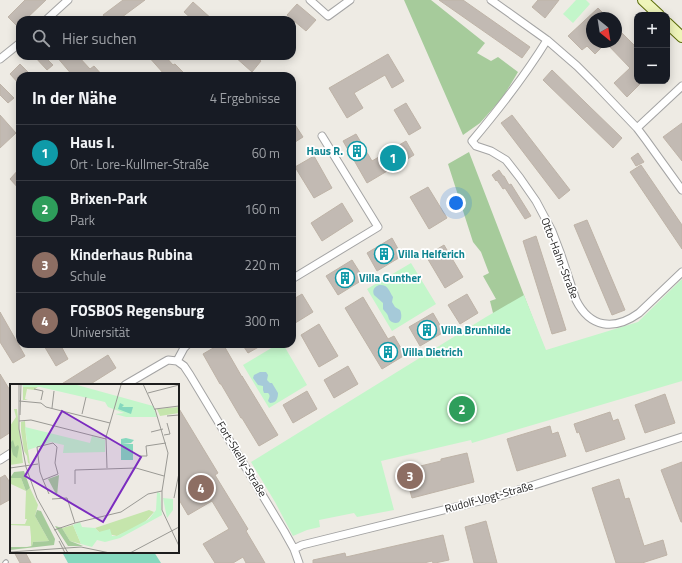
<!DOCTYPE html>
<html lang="de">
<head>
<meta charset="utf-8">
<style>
	:root { --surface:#171b24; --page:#242831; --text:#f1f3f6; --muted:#9ea1a6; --line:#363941; --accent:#da908d }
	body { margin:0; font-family:"Titillium Web",sans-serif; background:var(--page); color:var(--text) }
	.controls { position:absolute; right:12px; top:12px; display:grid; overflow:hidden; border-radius:8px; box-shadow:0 2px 10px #0003 }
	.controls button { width:36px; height:36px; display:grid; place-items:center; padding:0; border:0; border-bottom:1px solid var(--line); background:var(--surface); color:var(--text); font:20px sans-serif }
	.compass { position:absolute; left:586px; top:12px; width:36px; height:36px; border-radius:50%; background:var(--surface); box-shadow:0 2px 10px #0003; rotate:150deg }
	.you { position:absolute; left:456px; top:203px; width:14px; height:14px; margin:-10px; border:3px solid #fff; border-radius:50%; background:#1a73e8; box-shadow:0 0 0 6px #1a73e833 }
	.badge { display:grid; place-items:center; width:26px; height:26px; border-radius:50%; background:var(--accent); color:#fff; font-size:13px; font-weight:700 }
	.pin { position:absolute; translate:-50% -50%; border:2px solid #fff; box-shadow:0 1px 4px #0006 }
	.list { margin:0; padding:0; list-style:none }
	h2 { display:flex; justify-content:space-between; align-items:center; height:52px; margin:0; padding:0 16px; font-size:17px }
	h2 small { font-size:13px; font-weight:400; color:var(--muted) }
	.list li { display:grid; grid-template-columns:26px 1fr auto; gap:12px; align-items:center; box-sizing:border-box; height:56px; padding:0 16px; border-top:1px solid var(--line) }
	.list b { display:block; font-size:15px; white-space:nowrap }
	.list p { margin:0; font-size:13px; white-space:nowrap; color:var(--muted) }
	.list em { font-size:13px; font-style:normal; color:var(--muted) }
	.icon { flex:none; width:22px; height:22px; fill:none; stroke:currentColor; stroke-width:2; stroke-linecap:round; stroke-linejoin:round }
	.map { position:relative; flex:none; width:682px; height:563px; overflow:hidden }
	.search { position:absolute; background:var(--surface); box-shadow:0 2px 10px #0003; left:16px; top:16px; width:280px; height:44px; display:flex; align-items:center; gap:10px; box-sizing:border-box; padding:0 14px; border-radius:12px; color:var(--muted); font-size:15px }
	.panel { position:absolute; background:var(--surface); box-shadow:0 2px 10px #0003; left:16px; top:72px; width:280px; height:276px; border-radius:12px }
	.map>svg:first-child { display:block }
</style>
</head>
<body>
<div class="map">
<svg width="682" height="563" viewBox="0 0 682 563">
	<rect width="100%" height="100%" fill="#eeebe4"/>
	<!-- forest -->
	<path fill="#a6cb9b" d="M404 0H431L485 43 477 53 491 61 498 57 518 72 503 97 480 123 463 135Z
		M469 152 545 350 580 375 495 321 490 301 496 299 483 276 489 273 481 252 473 242 448 164Z"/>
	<!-- park -->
	<path fill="#c3f6ca" d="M576 0H586L590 4 573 23 563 14Z
		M411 263 436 304 392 331 367 289Z
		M682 279V381L472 443 471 440 381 461 394 510 357 517 354 513 319 520 320 527 307 530 293 536 275 502 251 462 486 317 524 295 546 350 638 322Z
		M278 344H283L307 385 269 408 243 365Z"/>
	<!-- pitch -->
	<path fill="#86d8be" d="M62 552H154L161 563H68Z"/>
	<!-- water -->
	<path fill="#a6cad9" d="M379 285C388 284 389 291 393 297L392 302 395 307 400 310C403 316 401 326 392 322 388 320 389 317 387 314 386 312 384 311 383 309V303L374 295C372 290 374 287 379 285Z
		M260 372H266L268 375 267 380 270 383H272L278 393C278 399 276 403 270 403L268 401C269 397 271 396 268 393H264L263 390V386L258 385 253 378 254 375Z"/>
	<!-- building -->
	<path fill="#c2bab3" stroke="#beb3a7" d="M25 0H46L25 20H20V29L8 17Z
		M123 0H145L118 20H107L103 15Z
		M439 0H463L530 47 522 58Z
		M538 0H559L545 18 532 7Z
		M193 2 213 20H193L184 12Z
		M297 4 316 20 306 31 287 15Z
		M598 8 608 18H592V42H616V27L637 48V81H643L627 97 614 83 630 68 606 43 595 54 587 46 582 50 568 36Z
		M388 54 404 81 392 88 385 75 354 93 363 108 347 118 329 88Z
		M34 56H44L53 65 47 70Z
		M56 56H78L90 69 94 66 103 76H73Z
		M148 56H165L173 65 175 64 187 76H169L166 73 164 74Z
		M234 56H255L261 61 252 72Z
		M20 64 32 76H20V85L10 74Z
		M552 70 622 138 613 148 543 80Z
		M0 84 14 98 8 103 0 95Z
		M406 103 421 128 409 135 394 110Z
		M0 115 16 133 0 148Z
		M512 115 570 190 559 199 501 123Z
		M292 120 303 137 292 144Z
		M682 123V161L663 137Z
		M356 134 372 161 406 141 414 155 367 183 343 141Z
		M638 153 644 162 636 166 631 158Z
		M314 156 332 188 314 198 295 167Z
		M641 165 682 225V249L630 172Z
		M20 168V190L10 179Z
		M499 170 503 176H504L509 185 511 184 531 216 525 219 505 188 503 189 497 180 496 181 492 175Z
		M428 187 447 218 429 229 410 197Z
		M342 203 353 221 322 241 311 223Z
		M587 220 625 310 612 315 574 225Z
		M536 236 566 330 552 334 523 241Z
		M392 238 402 256 377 271 367 253Z
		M444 245 463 277 445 288 426 256Z
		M352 260 364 279 338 295 326 276Z
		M302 294 313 312 292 325V300Z
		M467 294 478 313 460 324 448 305Z
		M363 297 388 339 394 336 405 355 382 369 345 308Z
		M0 312 25 356 13 363 0 342Z
		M433 313 444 332 420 346 409 327Z
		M319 324 338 356 319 367 301 335Z
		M43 344H60L68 359 56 366Z
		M220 344H223L242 377V376L278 435 259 446 242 418H241L221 384H220L203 354Z
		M242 344H264L248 353Z
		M108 355 116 368 89 385H60Z
		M348 366 358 384 334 398 324 380Z
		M0 374 11 392V432L0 439Z
		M307 391 317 409 293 423 283 405Z
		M665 394 675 423 645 433 635 405Z
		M178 407 218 473 215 475 248 529 246 531 265 563H246L243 557 233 563H215L203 544 229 529 212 501 188 515 178 498Z
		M610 412 613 421 618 419 625 439 586 452 579 432 577 433 574 424Z
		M550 426 552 434 558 432 566 456 517 471 507 439Z
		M467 453 474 482 412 498 404 470 441 461V459Z
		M682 462V522H681L661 470Z
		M5 475 11 484V499L0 505V478Z
		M619 479 625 499 629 498 644 546 663 540 667 555 642 563H616L592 488Z
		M486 521 497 563H474L465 527Z
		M443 535 449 560 435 563H433L432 561 424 563H313V560L345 553 346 557Z
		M14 552H25L31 563H20Z"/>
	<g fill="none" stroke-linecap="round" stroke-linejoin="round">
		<defs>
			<path id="lane" d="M5 563 6 562"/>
			<path id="street" d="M310 0 328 16 350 0
				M491 0 547 40 577 66 595 84 637 128 646 140 682 190
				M46 20 68 0
				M547 40C525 76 499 109 472 141L476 146 491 151 506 160 520 178 536 201 552 231 560 252 576 300C590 328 614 331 639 313L682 272
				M0 59 20 43
				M637 128 682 86
				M292 279 378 227 322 136
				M177 361 184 348 188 344
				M125 385 161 364 168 360 177 361 184 366 190 375 284 531 294 549 299 563
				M0 460 11 453
				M294 549 302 545 500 496 682 437"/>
			<path id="secondary" d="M643 0 659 15
				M667 23 682 37"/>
		</defs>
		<!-- lane casing -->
		<use href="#lane" stroke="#a4a4a4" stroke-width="5.5"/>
		<!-- street casing -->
		<use href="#street" stroke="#a4a4a4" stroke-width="9"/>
		<!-- secondary casing -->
		<use href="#secondary" stroke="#5c6d0b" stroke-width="12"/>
		<!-- lane -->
		<use href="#lane" stroke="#fff" stroke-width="3.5"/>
		<!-- street -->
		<use href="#street" stroke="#fff" stroke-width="7"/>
		<!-- secondary -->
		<use href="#secondary" stroke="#eff5ba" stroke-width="10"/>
	</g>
	<!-- icons -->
	<defs>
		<symbol id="building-ring" viewBox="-11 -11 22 22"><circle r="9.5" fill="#fff" stroke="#0f9aa8" stroke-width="1.5"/><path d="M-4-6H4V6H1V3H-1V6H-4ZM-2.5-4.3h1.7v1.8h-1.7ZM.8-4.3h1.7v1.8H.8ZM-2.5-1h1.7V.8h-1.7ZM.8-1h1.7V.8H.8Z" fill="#0f9aa8"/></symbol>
	</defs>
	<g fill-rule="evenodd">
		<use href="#building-ring" x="346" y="140" width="22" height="22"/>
		<use href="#building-ring" x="373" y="243" width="22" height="22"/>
		<use href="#building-ring" x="334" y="267" width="22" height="22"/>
		<use href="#building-ring" x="416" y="319" width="22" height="22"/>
		<use href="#building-ring" x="377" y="341" width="22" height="22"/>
	</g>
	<g text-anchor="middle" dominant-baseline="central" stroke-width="3.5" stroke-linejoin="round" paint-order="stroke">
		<!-- culture labels -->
		<g font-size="11" font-weight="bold" fill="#0d838f" stroke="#fff" text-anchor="start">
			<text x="343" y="151" text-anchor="end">Haus R.</text>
			<text x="398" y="254">Villa Helferich</text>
			<text x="359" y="278">Villa Gunther</text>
			<text x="441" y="330">Villa Brunhilde</text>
			<text x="402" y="352">Villa Dietrich</text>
		</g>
		<!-- street labels -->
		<g font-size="11" fill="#1d1d1d" stroke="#fff">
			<text transform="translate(560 258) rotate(69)">Otto-Hahn-Straße</text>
			<text transform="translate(242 459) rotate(59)">Fort-Skelly-Straße</text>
			<text transform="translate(489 497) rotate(-15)">Rudolf-Vogt-Straße</text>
		</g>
	</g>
	<!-- overview -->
	<g transform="translate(10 384)">
		<rect width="169" height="169" fill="#eeebe4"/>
		<path d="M13 2H29L24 6 17 5 15 15 18 16H13ZM169 23V29L150 32 147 25ZM4 25H7L13 79 0 81V42L6 33ZM15 37 16 53 20 80 18 79 17 72 14 67 11 47V38ZM0 94H11L16 107 20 104 28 121 25 132 39 157 23 158 22 162 0 164 21 162V153L20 142 0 141V138L1 140H15L17 135H15L16 107 1 100ZM139 126 144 128 134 139 107 152 89 148 85 144ZM63 141 71 160 60 157 52 144Z" fill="#c5e5ac"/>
		<path d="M3 56 5 63 8 61 9 63 7 74 3 71 0 59ZM14 87 20 104 16 107 11 94H0L4 88ZM49 91 47 112 38 95ZM27 126 31 127 45 155 44 161 0 166 1 163H17L22 162 23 158 39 157 25 132ZM45 142 52 144 60 157 73 162H58Z" fill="#a6cb9b"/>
		<path d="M12 0 67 1 143 22 147 33H116L105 30 114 29 98 23 95 18 30 3H13ZM15 43 80 59 82 52 95 56V68L53 69 54 61 41 58 18 66ZM147 108 150 109 152 131 110 154 95 158 87 156 82 163 71 160 63 141 65 140 70 138 72 143 85 144 89 148 100 145 102 152H107L139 135 146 126ZM153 114 163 115V126L157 134Z" fill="#c3f6ca"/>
		<path d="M110 19 114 21 112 23H123L121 30 108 25ZM116 54 124 56 121 59 112 60H123V76H111V55Z" fill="#86d8be"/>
		<path fill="none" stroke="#9a9994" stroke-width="1" d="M9 0V45L16 83 27 114 58 169M133 0 145 26M24 5 33 7 31 16M138 9 169 1M9 17 31 19 36 23 100 39M42 24 44 7M145 25 158 69 152 107V126L169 162M145 25 169 22M72 30 76 13M10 31 11 0M157 32 169 31M9 37 21 36 96 55M141 48 153 45M154 51 160 50 157 39M130 72H137L136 62 156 59M0 84 28 80M97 84 96 53 111 1M33 96 48 90 45 79 47 63 43 59 27 63 30 88 33 96 39 110M65 100V86L126 84 154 92M164 114 169 89M42 115 57 114 65 139 44 146M65 139 111 128 138 110 152 107M49 157 55 169M0 168 71 163 100 169M120 169 169 143"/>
		<path fill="#7b2cbf" fill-opacity="0.15" stroke="#7b2cbf" stroke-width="2" d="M52 27 131 73 93 138 15 92Z"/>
		<rect width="169" height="169" fill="none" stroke="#1d1d1d" stroke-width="2"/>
	</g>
</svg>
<div class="controls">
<button>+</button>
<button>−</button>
</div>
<svg class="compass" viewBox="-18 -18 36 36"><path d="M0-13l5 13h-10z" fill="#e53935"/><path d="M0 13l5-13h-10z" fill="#9ea1a6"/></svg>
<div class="you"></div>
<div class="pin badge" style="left:393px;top:158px;background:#0f9aa8">1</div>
<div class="pin badge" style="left:462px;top:409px;background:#2e9e5b">2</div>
<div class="pin badge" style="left:410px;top:476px;background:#8d6e63">3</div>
<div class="pin badge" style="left:201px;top:488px;background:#8d6e63">4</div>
<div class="search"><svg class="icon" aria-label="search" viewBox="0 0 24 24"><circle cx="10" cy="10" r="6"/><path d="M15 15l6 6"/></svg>Hier suchen</div>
<section class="panel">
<h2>In der Nähe<small>4 Ergebnisse</small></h2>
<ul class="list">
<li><span class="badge" style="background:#0f9aa8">1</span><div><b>Haus I.</b><p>Ort · Lore-Kullmer-Straße</p></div><em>60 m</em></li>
<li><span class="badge" style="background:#2e9e5b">2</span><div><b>Brixen-Park</b><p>Park</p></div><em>160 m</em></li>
<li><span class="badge" style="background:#8d6e63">3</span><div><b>Kinderhaus Rubina</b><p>Schule</p></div><em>220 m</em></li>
<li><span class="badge" style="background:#8d6e63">4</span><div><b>FOSBOS Regensburg</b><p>Universität</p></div><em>300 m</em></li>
</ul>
</section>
</div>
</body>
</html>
